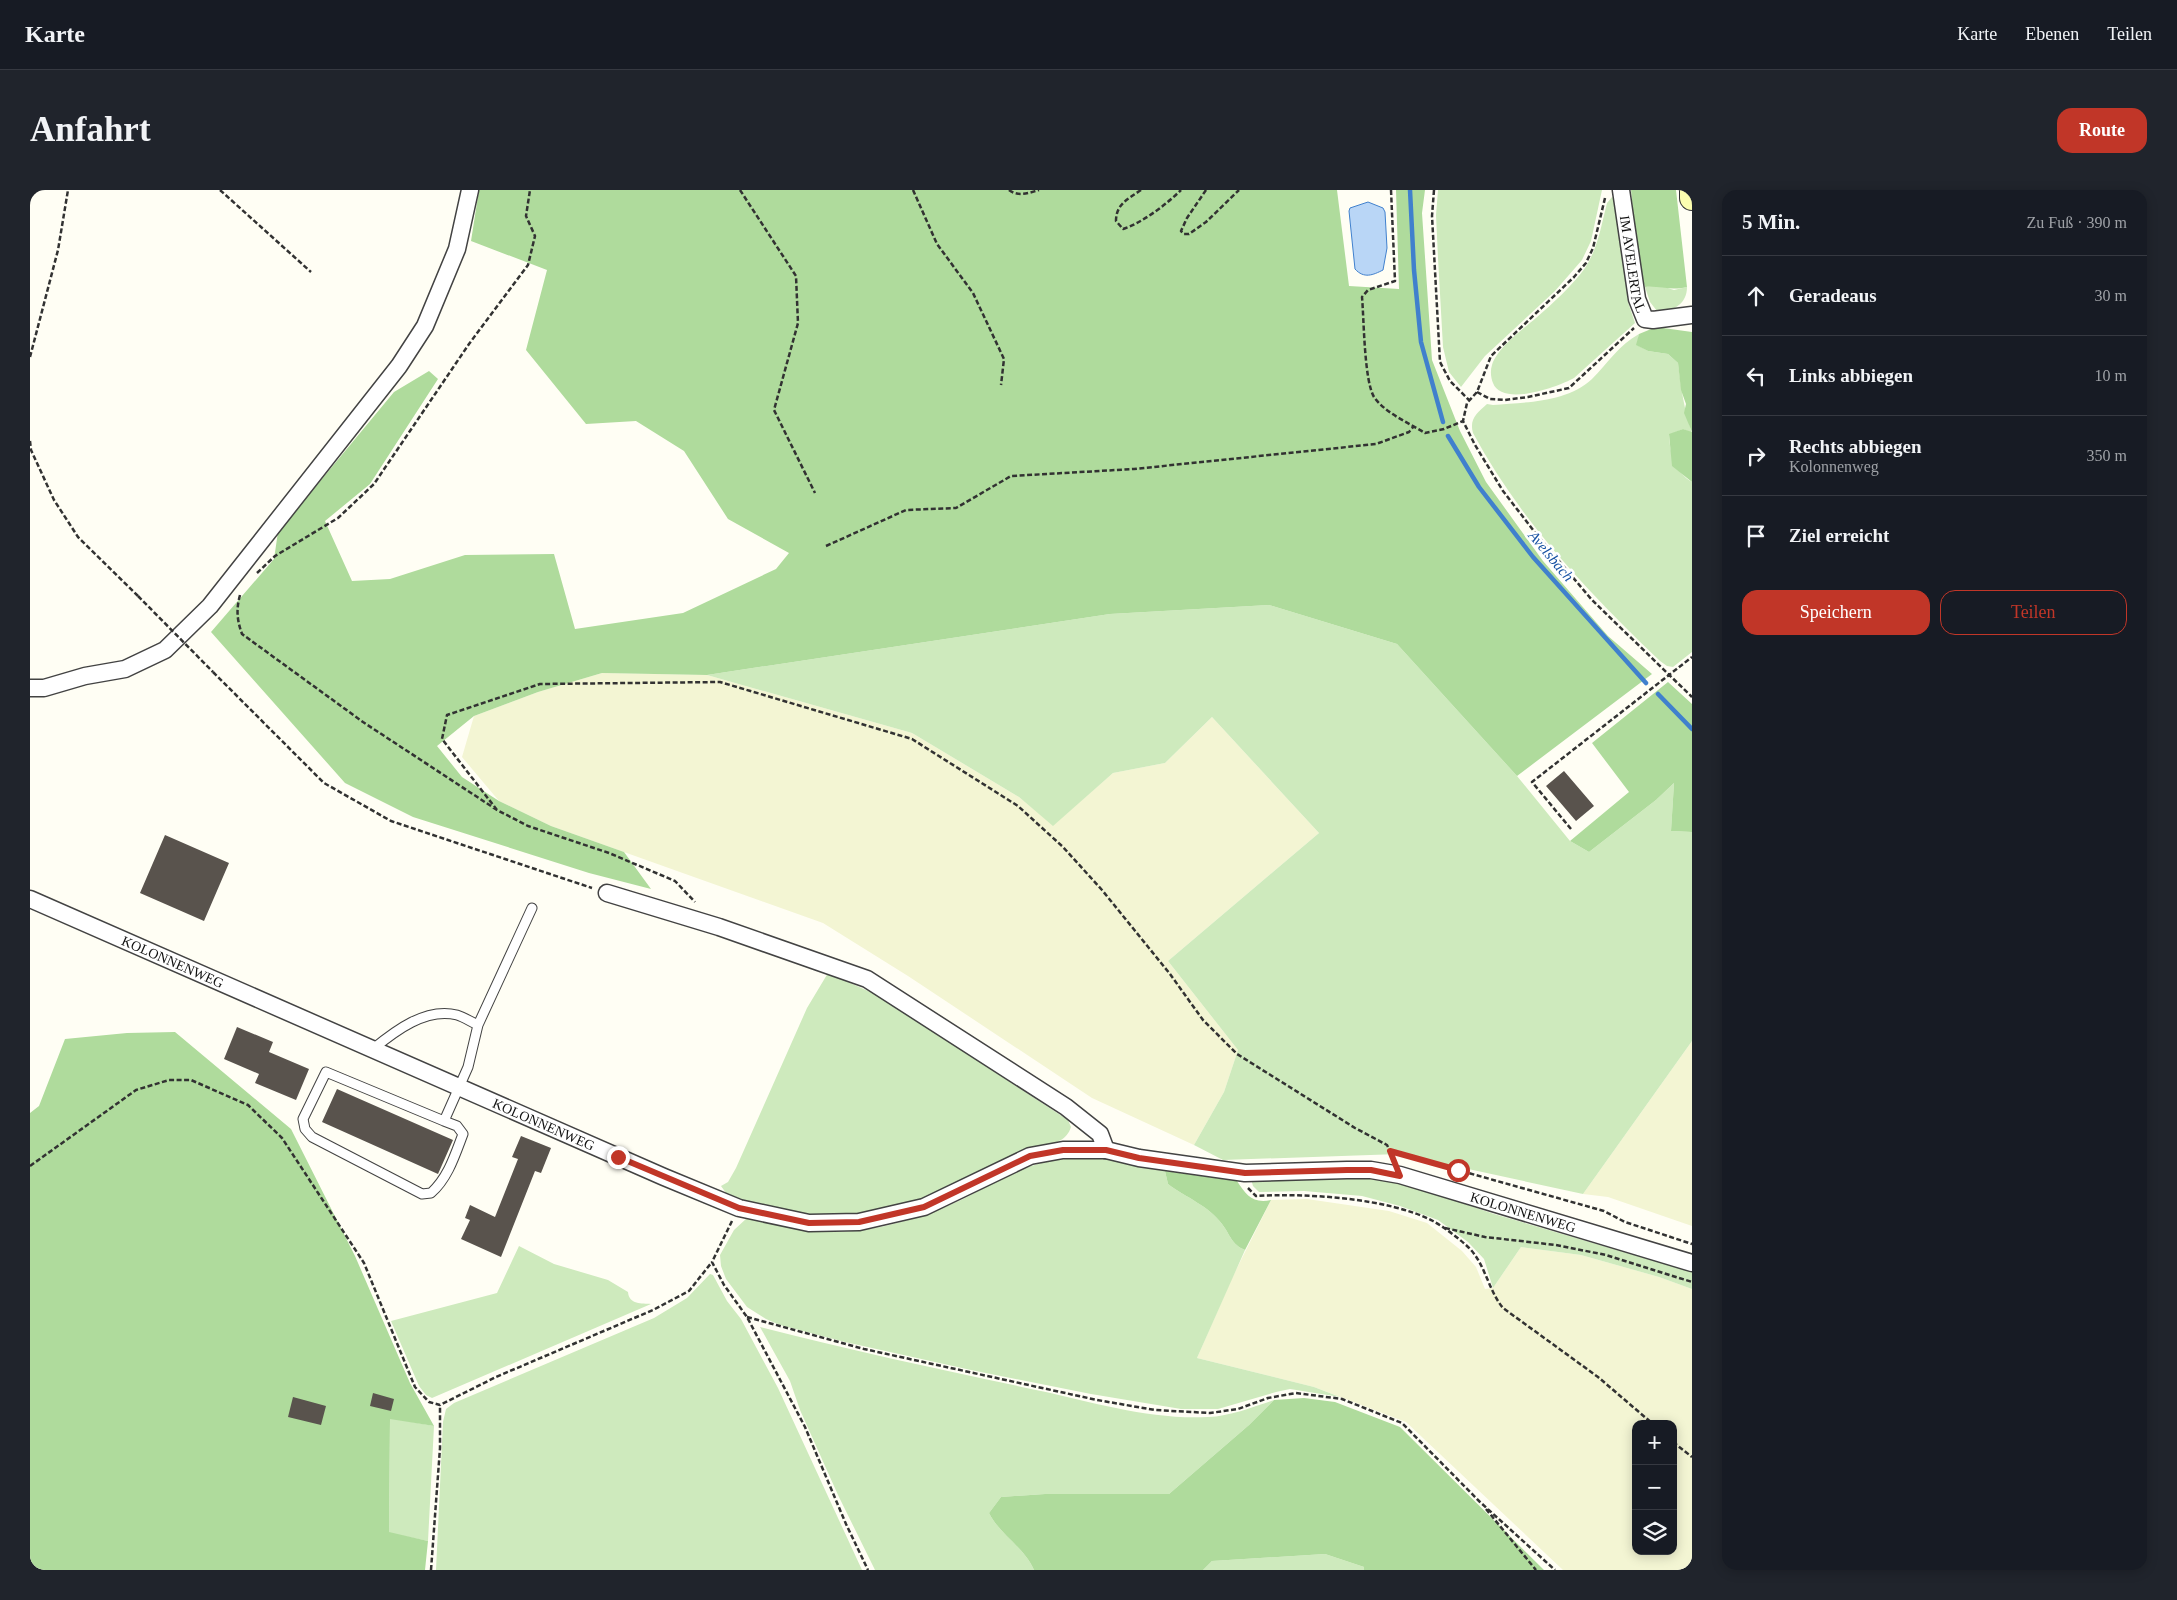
<!DOCTYPE html>
<html lang="de">
<head>
<meta charset="utf-8">
<style>
	:root { --surface:#171b24; --page:#20242c; --text:#f1f3f6; --muted:#9ea1a6; --line:#363941; --accent:#c13628 }
	body { margin:0; font-family:"Times New Roman",serif; background:var(--page); color:var(--text) }
	.controls { position:absolute; right:15px; bottom:15px; display:grid; overflow:hidden; border-radius:10px; box-shadow:0 2px 12px #0003 }
	.controls button { width:45px; height:45px; display:grid; place-items:center; padding:0; border:0; border-bottom:1px solid var(--line); background:var(--surface); color:var(--text); font:25px sans-serif }
	.stop { position:absolute; width:15px; height:15px; margin:-11px; border:4px solid #c13628; border-radius:50%; background:#fff }
	.stop.end { background:#c13628; border-color:#fff; box-shadow:0 1px 5px #0008 }
	.list { margin:0; padding:0; list-style:none }
	h2 { display:flex; justify-content:space-between; align-items:center; height:65px; margin:0; padding:0 20px; font-size:21px }
	h2 small { font-size:16px; font-weight:400; color:var(--muted) }
	.list li { display:grid; grid-template-columns:32px 1fr auto; gap:15px; align-items:center; box-sizing:border-box; height:80px; padding:0 20px; border-top:1px solid var(--line) }
	.list b { display:block; font-size:19px; white-space:nowrap }
	.list p { margin:0; font-size:16px; white-space:nowrap; color:var(--muted) }
	.list em { font-size:16px; font-style:normal; color:var(--muted) }
	.actions { display:flex; gap:10px; padding:15px 20px }
	.actions a { flex:1; padding:11px 0; border:1px solid var(--accent); border-radius:15px; text-align:center; font-size:18px; color:var(--accent) }
	.actions .main { background:var(--accent); color:#fff }
	.icon { flex:none; width:28px; height:28px; fill:none; stroke:currentColor; stroke-width:2; stroke-linecap:round; stroke-linejoin:round }
	.map { position:relative; flex:none; width:1662px; height:1380px; overflow:hidden; border-radius:15px }
	header { display:flex; align-items:center; gap:30px; box-sizing:border-box; height:70px; padding:0 25px; background:var(--surface); border-bottom:1px solid var(--line) }
	header strong { font-size:24px }
	nav { display:flex; gap:28px; margin-inline-start:auto; font-size:18px }
	.intro { display:flex; align-items:center; justify-content:space-between; box-sizing:border-box; height:120px; padding:0 30px }
	h1 { margin:0; font-size:35px }
	.button { padding:12px 22px; border-radius:15px; background:var(--accent); color:#fff; font-size:18px; font-weight:700 }
	main { display:flex; gap:30px; padding:0 30px }
	aside { flex:1; background:var(--surface); border-radius:15px; box-shadow:0 2px 12px #0003 }
	.map>svg:first-child { display:block }
</style>
</head>
<body>
<header>
<strong>Karte</strong>
<nav><a>Karte</a><a>Ebenen</a><a>Teilen</a></nav>
</header>
<div class="intro"><h1>Anfahrt</h1><a class="button">Route</a></div>
<main>
<div class="map">
<svg width="1662" height="1380" viewBox="0 0 1662 1380">
	<rect width="100%" height="100%" fill="#fffef4"/>
	<!-- farmland -->
	<path fill="#f3f5d3" fill-rule="evenodd" d="M572 483 677 485 882 543 989 607 1023 635 1083 583 1135 573 1182 527 1289 643 1138 771 1208 860 1194 902 1164 955 1062 908 878 786 793 733 521 636 469 611 432 567 444 526 508 502Z
		M1662 851V1036L1578 1007 1553 1004Z
		M1277 1009 1359 1021 1397 1033 1432 1061 1446 1077 1455 1099 1463 1098 1491 1057 1551 1065 1629 1087 1662 1099V1380H1533L1376 1232 1284 1197 1167 1168 1202 1088 1241 1010ZM1606 1234H1643V1361H1606Z"/>
	<!-- green -->
	<path fill="#ceeabd" d="M1408 0H1572L1561 51 1552 70 1525 101 1455 166 1431 197 1419 182 1413 157 1408 68 1406 25Z
		M1582 7 1586 10 1598 112 1605 133 1544 188C1528 197 1472 217 1463 193 1461 188 1460 181 1462 175 1467 158 1493 139 1506 128 1523 113 1542 96 1555 78 1568 58 1571 36 1577 13Z
		M1631 96 1644 100 1657 97C1657 114 1643 122 1627 121L1620 112 1615 97Z
		M1609 144 1607 155 1618 161 1638 164 1648 173C1651 197 1654 220 1662 243L1653 239 1639 245C1640 264 1645 282 1662 292V462L1643 477 1637 476 1630 471C1557 401 1491 332 1443 243 1439 229 1447 223 1457 214L1463 215C1496 212 1536 213 1562 189 1577 174 1589 155 1609 144Z
		M1239 415 1367 454 1487 586 1540 651 1559 662 1626 610 1644 593 1641 641 1662 642V851L1553 1004 1369 964 1193 970 1164 955 1194 902 1208 860 1138 771 1289 643 1182 527 1135 573 1083 583 1023 636 989 607 882 543 677 485 1080 424Z
		M798 783 847 805 1038 930 1041 937C1037 950 1026 953 1014 956L886 1012 831 1025 782 1026 719 1012 696 1003 691 996 698 992 706 978 777 818Z
		M1044 967C1075 968 1105 973 1135 981L1138 994C1155 1007 1179 1016 1192 1034 1201 1046 1201 1054 1215 1060L1167 1168 1284 1197 1310 1207 1260 1199 1246 1202 1188 1219H1151L1061 1204 941 1180 815 1152 750 1135 736 1129 717 1117 696 1089 691 1076 690 1065 704 1040 717 1028C740 1033 762 1039 784 1041 834 1046 887 1030 931 1010 946 1003 960 992 975 986 996 976 1021 970 1044 967Z
		M1337 986 1385 997 1464 1024 1662 1082V1099L1629 1087 1551 1065 1491 1057 1463 1098 1454 1069 1438 1052 1408 1030 1370 1016 1332 1006 1274 1001 1229 1002 1223 996 1221 989Z
		M489 1056 524 1074 578 1090 598 1102C599 1115 612 1113 621 1114L402 1208 396 1205 389 1196 361 1131 467 1103Z
		M680 1084 683 1085 697 1111 711 1129 748 1198 832 1380H406L413 1232 416 1219 424 1213 624 1128 657 1108Z
		M730 1137C823 1161 917 1181 1011 1201 1065 1213 1122 1230 1178 1227 1201 1226 1222 1217 1244 1210L1219 1235 1139 1304H1015L971 1307 959 1323C970 1345 994 1357 1004 1380H845L808 1305 770 1220 760 1191Z
		M360 1228 404 1236 398 1351 359 1343Z
		M1295 1364 1334 1377V1380H1173L1182 1371Z"/>
	<!-- forest -->
	<path fill="#afdb9c" d="M449 0H1307L1319 96 1369 99 1366 0H1395L1392 23 1402 170 1430 241 1456 292 1513 371 1578 446 1622 484 1487 586 1367 454 1239 415 1080 424 677 485 572 483 508 502 444 526 407 556 432 587 469 611 521 636 594 662 621 699 559 683 383 627 315 593 181 442 244 369 248 342 364 202 399 181 408 189 340 294 295 331 322 391 360 389 435 365 524 364 545 439 653 423 746 379 759 363 698 329 654 261 606 231 556 234 496 160 517 80 441 51Z
		M1601 0H1646L1657 97C1641 101 1632 96 1615 97L1608 73Z
		M1626 137 1662 142V292L1642 276 1639 244 1653 239 1662 242 1654 223 1656 214 1651 200 1648 173 1638 164 1618 161 1606 155 1609 144Z
		M1638 492 1662 514V642L1641 641 1644 593 1626 610 1559 662 1540 651 1599 602 1562 553Z
		M145 842 261 939 325 1066 380 1193 404 1236 360 1229 359 1342 398 1351 395 1380H0V923L9 916 35 849 97 843Z
		M1135 981 1207 991C1216 1005 1223 1014 1241 1010L1215 1060C1201 1054 1201 1046 1192 1034 1179 1016 1155 1007 1138 994Z
		M1274 1208 1305 1212 1370 1237 1514 1380H1334V1377L1295 1364 1182 1371 1173 1380H1004C994 1357 970 1345 959 1323L971 1307 1015 1304H1139L1219 1235 1244 1210Z"/>
	<!-- water -->
	<path fill="#b9d6f6" stroke="#4080cd" d="M1338 12 1353 18 1355 22 1357 58 1353 80C1343 85 1334 89 1325 79L1319 21 1320 18Z"/>
	<g fill="none" stroke-linecap="round" stroke-linejoin="round">
		<!-- stream -->
		<path stroke="#4080cd" stroke-width="4.5" d="M1380 0 1384 80 1391 152 1413 232
			M1418 246 1449 297 1503 367 1616 493
			M1628 504 1662 539"/>
	</g>
	<!-- building -->
	<path fill="#59534d" d="M1534 581 1564 616 1546 631 1516 596Z
		M135 645 199 673 174 731 110 703Z
		M207 837 243 852 239 862 279 879 266 910 225 893 229 884 194 869Z
		M307 899 423 950 408 984 292 932Z
		M491 946 521 958 511 983 505 981 471 1067 431 1049 440 1030 435 1028 440 1015 465 1027 488 969 482 967Z
		M343 1203 364 1209 361 1221 340 1216Z
		M263 1207 296 1216 291 1235 258 1227Z"/>
	<g fill="none" stroke-linecap="round" stroke-linejoin="round">
		<defs>
			<path id="lane" d="M343 859C365 841 396 817 427 825 434 827 441 832 448 835
				M414 931 427 936 433 944C425 965 418 988 401 1003L392 1004 282 947 275 939 273 929 296 882 414 931 438 877 448 835 502 718"/>
			<g id="street">
				<path id="s1" d="M1591 0 1607 109 1615 129 1623 130 1662 125"/>
				<path d="M0 498H14L55 486 95 479 135 460 180 416 369 176 395 136 427 59 440 0"/>
				<path d="M577 703 689 737 837 789 1036 917 1070 944 1076 960"/>
				<path id="s2" d="M0 709 634 987 709 1018 779 1033 829 1032 894 1017 1000 966 1033 960H1076L1109 968 1215 983 1317 980H1341L1370 985 1662 1073"/>
			</g>
			<path id="secondary" d="M1662 0V8"/>
		</defs>
		<!-- lane casing -->
		<use href="#lane" stroke="#434343" stroke-width="11"/>
		<!-- street casing -->
		<use href="#street" stroke="#434343" stroke-width="19"/>
		<!-- secondary casing -->
		<use href="#secondary" stroke="#323232" stroke-width="26"/>
		<!-- path -->
		<path stroke="#323232" stroke-width="2.5" stroke-dasharray="5 2.5" stroke-linecap="butt" d="M190 0 281 82
			M710 0 766 86 768 133 744 220 785 303
			M883 0 907 54 943 103 974 169 971 195
			M979 0C988 7 999 3 1009 0
			M1111 0C1098 9 1086 14 1086 31L1093 39C1112 33 1137 14 1151 0
			M1176 0 1157 28 1151 41 1154 44H1159L1176 32 1209 0
			M1361 0 1365 91 1338 100 1332 107C1334 129 1334 190 1344 207 1355 223 1379 233 1395 243L1414 239 1433 231
			M1404 0 1402 26 1410 172 1420 191 1439 210
			M1575 8 1563 58 1556 73 1544 87 1461 166 1447 202 1437 213 1433 231 1445 255 1473 301 1507 345 1562 410 1662 507
			M0 167 28 60 38 0
			M1447 202 1460 209 1475 210 1498 207 1539 198 1604 138
			M0 251 1 260 24 310 48 347 108 406
			M796 356 876 320 926 318 981 286 1104 279 1346 254 1379 242 1384 236
			M227 383 245 366 308 328 344 294 439 154 498 75 505 46 496 26 500 0
			M210 405C206 420 207 430 212 444L333 532 467 620 498 636 579 663 645 691 665 712
			M183 482 294 593 361 631 562 698
			M467 620 412 549 417 525 510 494 690 492 882 549 988 616 1033 657 1072 700 1140 784 1173 830 1207 864 1325 938 1357 955 1364 969
			M1541 639 1502 592 1662 467
			M1360 961 1574 1021 1595 1032 1662 1054
			M0 976 106 900 139 890H161L218 915 252 948 334 1073 385 1197 399 1212 410 1215 466 1187 623 1120 659 1101 682 1072
			M1218 998 1226 1006C1276 1003 1359 1008 1403 1031 1414 1037 1427 1047 1437 1056 1455 1072 1458 1100 1473 1118L1568 1187 1623 1234
			M702 1031 682 1072 694 1095 717 1127 775 1237 816 1334 838 1380
			M1415 1038 1455 1047 1526 1055 1576 1065 1662 1092
			M717 1127 834 1159 1067 1210 1125 1220 1180 1223 1208 1219 1238 1208 1266 1203 1312 1209 1372 1233 1450 1312 1525 1380
			M1643 1252 1662 1267
			M1456 1319 1506 1380
			M401 1380 410 1258V1215"/>
		<!-- lane -->
		<use href="#lane" stroke="#fff" stroke-width="9"/>
		<!-- street -->
		<use href="#street" stroke="#fff" stroke-width="16"/>
		<!-- secondary -->
		<use href="#secondary" stroke="#fcfeb0" stroke-width="24"/>
		<!-- path-bridge -->
		<path stroke="#323232" stroke-width="2.5" stroke-dasharray="5 2.5" stroke-linecap="butt" d="M108 406 183 482"/>
	</g>
	<g fill="none" stroke-linecap="round" stroke-linejoin="round">
		<!-- route -->
		<path stroke="#c13628" stroke-width="6" d="M588 967 709 1018 779 1033 829 1032 894 1017 1000 966 1033 960H1076L1109 968 1215 983 1317 980H1341L1370 986 1360 961 1428 980"/>
	</g>
	<g text-anchor="middle" dominant-baseline="central" stroke-width="5" stroke-linejoin="round" paint-order="stroke">
		<!-- street labels -->
		<g font-size="14" fill="#101010" stroke="#fff">
			<text stroke="none"><textPath href="#s1" startOffset="75">IM AVELERTAL</textPath></text>
			<text stroke="none"><textPath href="#s2" startOffset="156">KOLONNENWEG</textPath></text>
			<text stroke="none"><textPath href="#s2" startOffset="561">KOLONNENWEG</textPath></text>
			<text stroke="none"><textPath href="#s2" startOffset="1581">KOLONNENWEG</textPath></text>
		</g>
		<!-- water labels -->
		<g font-size="15" font-style="italic" fill="#1953a3" stroke="#fff">
			<text transform="translate(1521 366) rotate(50)">Avelsbach</text>
		</g>
	</g>
</svg>
<div class="controls">
<button>+</button>
<button>−</button>
<button><svg class="icon" aria-label="layers" viewBox="0 0 24 24"><path d="M12 4l9 5-9 5-9-5zM3 14l9 5 9-5"/></svg></button>
</div>
<div class="stop" style="left:1428px;top:980px"></div>
<div class="stop end" style="left:588px;top:967px"></div>
</div>
<aside>
<h2>5 Min.<small>Zu Fuß · 390 m</small></h2>
<ul class="list">
<li><svg class="icon" aria-label="ahead" viewBox="0 0 24 24"><path d="M12 20V5M6 11l6-6 6 6"/></svg><div><b>Geradeaus</b></div><em>30 m</em></li>
<li><svg class="icon" aria-label="left" viewBox="0 0 24 24"><path d="M17 20v-9H6M10 6l-5 5 5 5"/></svg><div><b>Links abbiegen</b></div><em>10 m</em></li>
<li><svg class="icon" aria-label="right" viewBox="0 0 24 24"><path d="M7 20v-9h11M14 6l5 5-5 5"/></svg><div><b>Rechts abbiegen</b><p>Kolonnenweg</p></div><em>350 m</em></li>
<li><svg class="icon" aria-label="arrive" viewBox="0 0 24 24"><path d="M6 21V4h12l-3 4 3 4H6"/></svg><div><b>Ziel erreicht</b></div></li>
</ul>
<div class="actions"><a class="main">Speichern</a><a>Teilen</a></div>
</aside>
</main>
</body>
</html>
